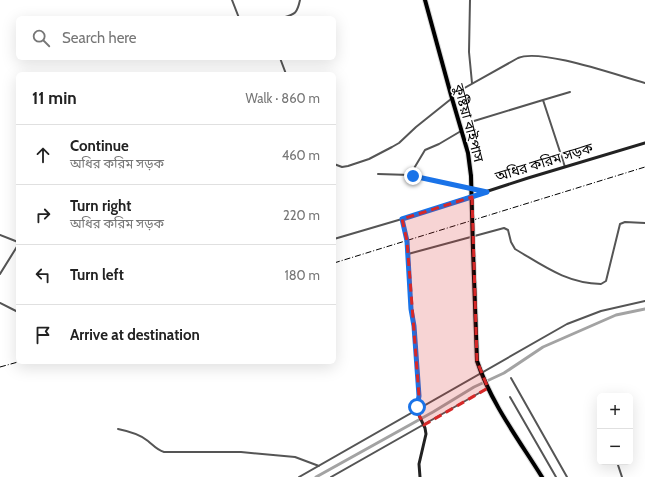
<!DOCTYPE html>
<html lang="en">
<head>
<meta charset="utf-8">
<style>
	:root { --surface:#fff; --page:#f6f6f6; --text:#222; --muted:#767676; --line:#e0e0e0 }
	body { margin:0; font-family:Cabin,"Noto Sans Bengali",sans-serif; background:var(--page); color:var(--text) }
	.controls { position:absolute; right:12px; bottom:12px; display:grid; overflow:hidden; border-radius:6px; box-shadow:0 4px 16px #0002 }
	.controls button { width:36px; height:36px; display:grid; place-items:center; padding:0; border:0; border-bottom:1px solid var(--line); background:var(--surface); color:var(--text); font:20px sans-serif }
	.stop { position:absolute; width:12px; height:12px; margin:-9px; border:3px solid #1a73e8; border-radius:50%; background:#fff }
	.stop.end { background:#1a73e8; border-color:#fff; box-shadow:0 1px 4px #0008 }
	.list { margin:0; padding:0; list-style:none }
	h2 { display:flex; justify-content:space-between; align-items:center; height:52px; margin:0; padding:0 16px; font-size:17px }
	h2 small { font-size:13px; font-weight:400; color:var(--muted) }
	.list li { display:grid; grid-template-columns:26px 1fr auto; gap:12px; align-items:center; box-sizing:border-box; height:60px; padding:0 16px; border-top:1px solid var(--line) }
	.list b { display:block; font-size:15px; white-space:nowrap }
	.list p { margin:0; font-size:13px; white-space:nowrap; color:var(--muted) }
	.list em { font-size:13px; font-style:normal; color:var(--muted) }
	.icon { flex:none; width:22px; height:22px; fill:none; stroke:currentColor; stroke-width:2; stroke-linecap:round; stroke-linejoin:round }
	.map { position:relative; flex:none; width:645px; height:477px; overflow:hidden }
	.search { position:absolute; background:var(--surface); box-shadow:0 4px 16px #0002; left:16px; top:16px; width:320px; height:44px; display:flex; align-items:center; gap:10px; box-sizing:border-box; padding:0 14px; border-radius:6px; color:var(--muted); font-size:15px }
	.panel { position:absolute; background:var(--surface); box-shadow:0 4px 16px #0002; left:16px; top:72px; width:320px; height:292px; border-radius:6px }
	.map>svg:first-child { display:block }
</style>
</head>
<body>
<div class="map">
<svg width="645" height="477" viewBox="0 0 645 477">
	<rect width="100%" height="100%" fill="#fff"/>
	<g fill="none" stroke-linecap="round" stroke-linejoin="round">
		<!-- canal -->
		<path stroke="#a3a3a3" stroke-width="3" d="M316 477 433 412 474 387 504 373 543 347 616 315 645 309"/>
		<defs>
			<path id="highway" d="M425 0 451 95 468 153 471 176
				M473 250 477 361C491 403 519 440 542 477"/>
		</defs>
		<!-- highway casing -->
		<use href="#highway" stroke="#dbdbdb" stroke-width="6"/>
		<!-- street -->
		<path stroke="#555" stroke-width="2" d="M232 0 239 18
			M470 0 469 52 472 83
			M282 18C295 14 297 14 300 0
			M280 58 286 74
			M452 95 518 58C541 48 619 76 645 83
			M543 100 570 92
			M474 121 543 100 565 167
			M334 164 342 167 348 166 369 159 392 147 399 143 416 127 451 99
			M378 174 410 175 486 191
			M410 175 425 150 439 144 461 131
			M0 235 18 242
			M334 239 402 219
			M408 254 504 228 508 230 511 242 515 249C544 266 566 283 601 284L606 281 620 224 625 222 645 223
			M0 274 18 245
			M0 303 18 312
			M511 378 567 477
			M510 397 556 477
			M118 429C128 431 140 434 148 441 154 446 157 450 164 452H241L295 457 319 466
			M617 462 622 477
			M299 477 567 324 601 311 645 301
			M331 477 488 388"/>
		<!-- secondary -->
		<path stroke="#222" stroke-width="3" d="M420 477 419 464 426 434 425 428 416 409 419 396 414 326 411 309 407 241 402 219 528 178 645 143"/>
		<!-- highway -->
		<use href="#highway" stroke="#000" stroke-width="4"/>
		<!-- rail -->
		<path stroke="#000" stroke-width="1" stroke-dasharray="6 2 1 2" stroke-linecap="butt" d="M334 263 645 167
			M0 367 18 362"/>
		<defs>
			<path id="highway-bridge" d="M471 176 473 250"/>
		</defs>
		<!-- highway-bridge casing -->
		<use href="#highway-bridge" stroke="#dbdbdb" stroke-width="6" stroke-linecap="butt"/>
		<!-- highway-bridge -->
		<use href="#highway-bridge" stroke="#000" stroke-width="4"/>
	</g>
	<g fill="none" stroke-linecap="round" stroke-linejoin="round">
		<!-- route -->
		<path stroke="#1a73e8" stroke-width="5" d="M413 176 487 192 402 219 407 241 411 309 414 326 419 396 417 407"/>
	</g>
	<!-- marked area -->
	<path fill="#d62828" fill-opacity="0.2" stroke="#d62828" stroke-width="3" stroke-dasharray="8 5" stroke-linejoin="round" d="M472 197 477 361 488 388 424 425 416 409 419 396 407 241 402 219Z"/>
	<g text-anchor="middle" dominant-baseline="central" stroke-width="3" stroke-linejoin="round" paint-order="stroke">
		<!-- street labels -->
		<g font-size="14" fill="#000" stroke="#fff">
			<text transform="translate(469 123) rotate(75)">কুষ্টিয়া বাইপাস</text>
			<text transform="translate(544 162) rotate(-17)">অধির করিম সড়ক</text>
		</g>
	</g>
</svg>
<div class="controls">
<button>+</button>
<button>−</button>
</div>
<div class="stop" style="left:417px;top:407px"></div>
<div class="stop end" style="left:413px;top:176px"></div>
<div class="search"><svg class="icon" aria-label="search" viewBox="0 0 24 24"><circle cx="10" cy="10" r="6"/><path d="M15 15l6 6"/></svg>Search here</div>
<section class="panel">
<h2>11 min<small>Walk · 860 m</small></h2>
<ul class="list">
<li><svg class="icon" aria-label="ahead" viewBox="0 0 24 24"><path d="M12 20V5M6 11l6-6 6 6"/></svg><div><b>Continue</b><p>অধির করিম সড়ক</p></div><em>460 m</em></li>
<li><svg class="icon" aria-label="right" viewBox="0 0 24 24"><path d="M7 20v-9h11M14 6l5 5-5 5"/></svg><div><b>Turn right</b><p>অধির করিম সড়ক</p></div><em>220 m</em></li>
<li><svg class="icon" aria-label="left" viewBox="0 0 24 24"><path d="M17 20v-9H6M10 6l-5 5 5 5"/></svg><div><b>Turn left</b></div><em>180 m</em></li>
<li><svg class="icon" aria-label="arrive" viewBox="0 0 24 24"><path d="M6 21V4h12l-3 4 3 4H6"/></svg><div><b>Arrive at destination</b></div></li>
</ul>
</section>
</div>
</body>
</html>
